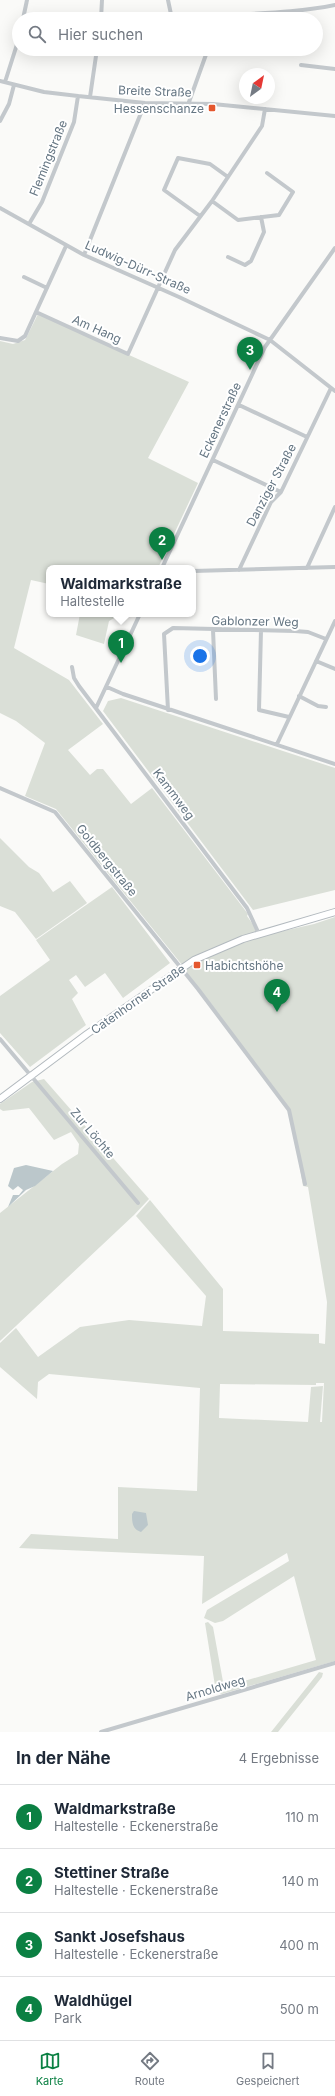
<!DOCTYPE html>
<html lang="de">
<head>
<meta charset="utf-8">
<style>
	:root { --surface:#fff; --page:#f2f2f3; --text:#1f2937; --muted:#747a83; --line:#e0e1e3; --accent:#0b8043 }
	body { margin:0; font-family:Inter,sans-serif; background:var(--page); color:var(--text) }
	.compass { position:absolute; left:239px; top:68px; width:36px; height:36px; border-radius:50%; background:var(--surface); box-shadow:0 4px 16px #0002; rotate:33deg }
	.you { position:absolute; left:200px; top:656px; width:14px; height:14px; margin:-10px; border:3px solid #fff; border-radius:50%; background:#1a73e8; box-shadow:0 0 0 6px #1a73e833 }
	.badge { display:grid; place-items:center; width:26px; height:26px; border-radius:50%; background:var(--accent); color:#fff; font-size:13px; font-weight:700 }
	.pin { position:absolute; translate:-50% -33px; filter:drop-shadow(0 1px 2px #0008) }
	.pin::after { content:''; position:absolute; top:21px; width:14px; height:12px; background:inherit; clip-path:polygon(0 0,100% 0,50% 100%) }
	.popup { position:absolute; left:46px; top:565px; width:150px; height:52px; box-sizing:border-box; display:grid; place-content:center; border-radius:8px; background:var(--surface); filter:drop-shadow(0 1px 3px #0005); font-size:13px; white-space:nowrap; color:var(--muted) }
	.popup b { font-size:15px; color:var(--text) }
	.popup::after { content:''; position:absolute; left:50%; top:100%; margin-left:-8px; border:8px solid transparent; border-top-color:var(--surface) }
	.list { margin:0; padding:0; list-style:none }
	h2 { display:flex; justify-content:space-between; align-items:center; height:52px; margin:0; padding:0 16px; font-size:17px }
	h2 small { font-size:13px; font-weight:400; color:var(--muted) }
	.list li { display:grid; grid-template-columns:26px 1fr auto; gap:12px; align-items:center; box-sizing:border-box; height:64px; padding:0 16px; border-top:1px solid var(--line) }
	.list b { display:block; font-size:15px; white-space:nowrap }
	.list p { margin:0; font-size:13px; white-space:nowrap; color:var(--muted) }
	.list em { font-size:13px; font-style:normal; color:var(--muted) }
	.icon { flex:none; width:22px; height:22px; fill:none; stroke:currentColor; stroke-width:2; stroke-linecap:round; stroke-linejoin:round }
	.map { position:relative; flex:none; width:335px; height:1732px; overflow:hidden }
	.search { position:absolute; background:var(--surface); box-shadow:0 4px 16px #0002; left:12px; right:12px; top:12px; height:44px; display:flex; align-items:center; gap:10px; box-sizing:border-box; padding:0 14px; border-radius:22px; color:var(--muted); font-size:15px }
	.sheet { height:308px; background:var(--surface) }
	nav { display:flex; justify-content:space-around; align-items:center; box-sizing:border-box; height:56px; border-top:1px solid var(--line); background:var(--surface); font-size:11px; color:var(--muted) }
	nav a { display:grid; justify-items:center; gap:2px }
	nav .on { color:var(--accent) }
	.map>svg:first-child { display:block }
</style>
</head>
<body>
<div class="map">
<svg width="335" height="1732" viewBox="0 0 335 1732">
	<rect width="100%" height="100%" fill="#fafaf8"/>
	<!-- green -->
	<path fill="#dadfd7" fill-rule="evenodd" d="M38 314 189 382 148 458 198 483 158 568H49V584L31 580 14 648 69 680 103 724 68 750 90 775 97 769H103L131 804 152 788 248 914 247 916 261 936 314 924 335 917V1661L222 1694 216 1692 205 1623 208 1622 213 1627 224 1687 316 1660 294 1576 223 1621 215 1623 204 1618 207 1610 289 1561 287 1553 202 1604 204 1556 19 1548 31 1534 118 1539V1487L197 1491 200 1388 49 1374 38 1382 37 1399 0 1367V1343L16 1328 38 1357 80 1327 129 1320 202 1326 206 1296 136 1216 150 1200 223 1289V1331L319 1334V1343L325 1344 327 1302 308 1187 303 1186 290 1109 187 973V971L56 809 25 796 45 743 16 721 0 713V341L13 344 25 340ZM316 1383H324L322 1422H320L323 1386 311 1387 308 1422 219 1418 220 1384 316 1385Z
		M80 614H121L109 621 104 644 76 635Z
		M121 698 335 768V890L253 910 103 711 108 701Z
		M0 838 29 867 39 873 53 892 70 881 87 903 36 939 15 912 0 906Z
		M112 887 170 963 123 998 105 973 85 987 76 975 69 980 78 993 72 999 86 1025 30 1067 0 1033V996L50 960 36 940Z
		M44 1079 149 1199 134 1215 0 1341V1213L62 1164 78 1154 79 1144 71 1132 54 1140 29 1108 3 1111 0 1109V1104L32 1082Z
		M319 1672 323 1673 322 1677 278 1732H271Z"/>
	<!-- water -->
	<path fill="#bbc7cb" d="M26 1165 53 1171 35 1186 26 1190 8 1207 13 1195H19L23 1190 18 1186 13 1190 8 1186 14 1168Z
		M134 1511 146 1513 148 1525 141 1532C132 1529 132 1522 132 1514Z"/>
	<g fill="none" stroke-linecap="round" stroke-linejoin="round">
		<defs>
			<path id="secondary" d="M0 1099 87 1034 194 960 243 939 335 912"/>
		</defs>
		<!-- secondary casing -->
		<use href="#secondary" stroke="#b3babf" stroke-width="8"/>
		<!-- street -->
		<path stroke="#c3c8cc" stroke-width="4" d="M168 0 172 19
			M23 19 27 0
			M101 19 102 0
			M185 19C235 13 286 15 335 5
			M301 65 335 69
			M0 81 44 92 78 96 145 103 213 104 335 116
			M5 82 19 38
			M90 97 97 49
			M189 102 208 49
			M0 121 9 104 14 85
			M212 201 238 220 279 215 293 192 267 173
			M0 208 84 255 179 297 270 340 335 391
			M200 216 164 190 178 158 210 164 228 177
			M29 224 42 202 74 122 78 96
			M84 255 145 103
			M228 257 245 265 251 261 264 232 261 217
			M24 277 47 288
			M36 312 128 354 175 250 212 201 262 126 265 109
			M0 338 18 341 25 336 66 246
			M239 405 307 437
			M213 460 281 492
			M162 568 265 347 335 248
			M307 568 335 507
			M239 570 271 502 281 492 331 388
			M193 571 335 567
			M213 630 216 699
			M261 630 259 710 289 717
			M316 661 335 669
			M72 667 74 678 79 686 247 908 259 934
			M107 687 123 694 335 764
			M299 696 318 706 326 707
			M96 708 140 614
			M168 710 164 634 173 628 295 631 308 632 326 639
			M277 744 335 621
			M0 788 55 812 198 989 289 1110 305 1184
			M0 1039 138 1203
			M101 1732 335 1663"/>
		<!-- secondary -->
		<use href="#secondary" stroke="#fff" stroke-width="6"/>
	</g>
	<!-- markers -->
	<g fill="#e4572e" stroke="#fff" stroke-width="1.5">
		<rect x="208" y="104" width="8" height="8" rx="2"/>
		<rect x="193" y="961" width="8" height="8" rx="2"/>
	</g>
	<g text-anchor="middle" dominant-baseline="central" stroke-width="4" stroke-linejoin="round" paint-order="stroke">
		<!-- street labels -->
		<g font-size="12" fill="#657683" stroke="#fff">
			<text transform="translate(155 91) rotate(2)">Breite Straße</text>
			<text transform="translate(48 158) rotate(-68)">Flemingstraße</text>
			<text transform="translate(138 267) rotate(24)">Ludwig-Dürr-Straße</text>
			<text transform="translate(97 329) rotate(24)">Am Hang</text>
			<text transform="translate(220 420) rotate(-65)">Eckenerstraße</text>
			<text transform="translate(271 485) rotate(-62)">Danziger Straße</text>
			<text transform="translate(255 621) rotate(1)">Gablonzer Weg</text>
			<text transform="translate(174 794) rotate(53)">Kammweg</text>
			<text transform="translate(107 860) rotate(51)">Goldbergstraße</text>
			<text transform="translate(138 999) rotate(-35)">Catenhorner Straße</text>
			<text transform="translate(93 1133) rotate(50)">Zur Löchte</text>
			<text transform="translate(215 1688) rotate(-17)">Arnoldweg</text>
		</g>
		<!-- poi labels -->
		<g font-size="12" fill="#657683" stroke="#fff" text-anchor="end">
			<text x="204" y="108">Hessenschanze</text>
			<text x="205" y="965" text-anchor="start">Habichtshöhe</text>
		</g>
	</g>
</svg>
<svg class="compass" viewBox="-18 -18 36 36"><path d="M0-13l5 13h-10z" fill="#e53935"/><path d="M0 13l5-13h-10z" fill="#747a83"/></svg>
<div class="you"></div>
<div class="pin badge" style="left:121px;top:663px">1</div>
<div class="popup"><b>Waldmarkstraße</b>Haltestelle</div>
<div class="pin badge" style="left:162px;top:560px">2</div>
<div class="pin badge" style="left:250px;top:370px">3</div>
<div class="pin badge" style="left:277px;top:1012px">4</div>
<div class="search"><svg class="icon" aria-label="search" viewBox="0 0 24 24"><circle cx="10" cy="10" r="6"/><path d="M15 15l6 6"/></svg>Hier suchen</div>
</div>
<section class="sheet">
<h2>In der Nähe<small>4 Ergebnisse</small></h2>
<ul class="list">
<li><span class="badge">1</span><div><b>Waldmarkstraße</b><p>Haltestelle · Eckenerstraße</p></div><em>110 m</em></li>
<li><span class="badge">2</span><div><b>Stettiner Straße</b><p>Haltestelle · Eckenerstraße</p></div><em>140 m</em></li>
<li><span class="badge">3</span><div><b>Sankt Josefshaus</b><p>Haltestelle · Eckenerstraße</p></div><em>400 m</em></li>
<li><span class="badge">4</span><div><b>Waldhügel</b><p>Park</p></div><em>500 m</em></li>
</ul>
</section>
<nav>
<a class="on"><svg class="icon" aria-label="map" viewBox="0 0 24 24"><path d="M3 6l6-2 6 2 6-2v14l-6 2-6-2-6 2zM9 4v14M15 6v14"/></svg>Karte</a>
<a><svg class="icon" aria-label="directions" viewBox="0 0 24 24"><path d="M12 3l9 9-9 9-9-9zM9 14v-3h6M13 9l2 2-2 2"/></svg>Route</a>
<a><svg class="icon" aria-label="saved" viewBox="0 0 24 24"><path d="M7 4h10v16l-5-4-5 4z"/></svg>Gespeichert</a>
</nav>
</body>
</html>
